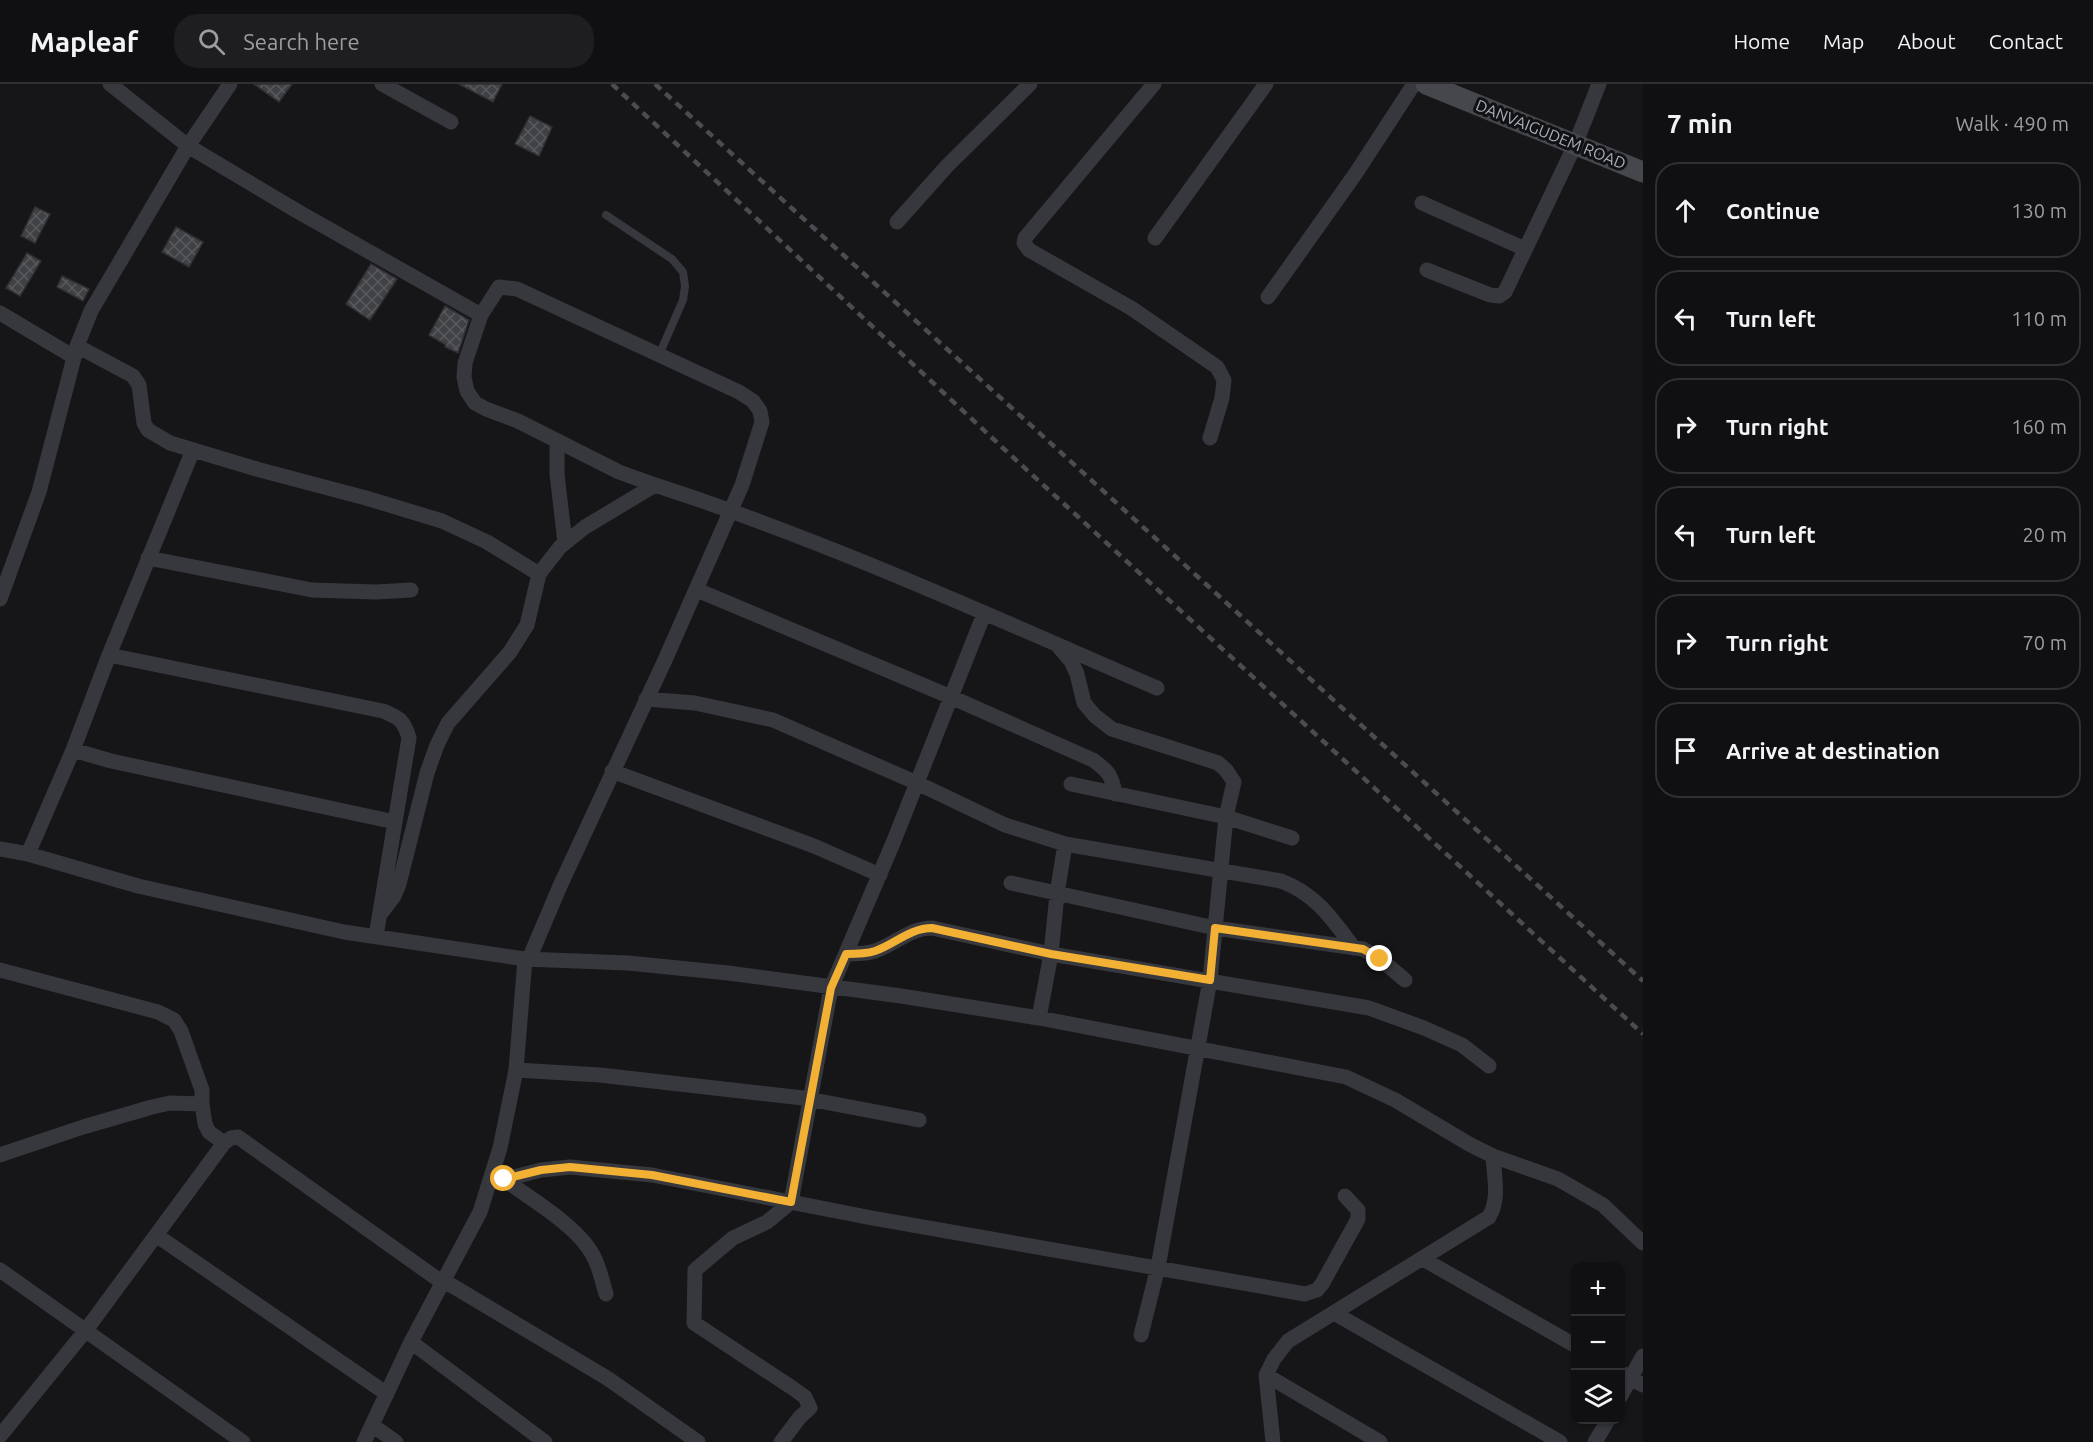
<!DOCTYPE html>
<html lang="en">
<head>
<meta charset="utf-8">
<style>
	:root { --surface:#101012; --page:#1e1e20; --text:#f1f3f6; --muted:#9c9d9f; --line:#303032 }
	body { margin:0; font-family:Ubuntu,sans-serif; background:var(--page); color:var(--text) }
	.controls { position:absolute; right:18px; bottom:18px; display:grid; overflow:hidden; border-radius:12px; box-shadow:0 2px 4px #0004 }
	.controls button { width:54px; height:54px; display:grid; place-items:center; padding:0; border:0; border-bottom:2px solid var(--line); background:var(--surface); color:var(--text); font:30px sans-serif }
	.stop { position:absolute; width:18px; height:18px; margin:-14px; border:4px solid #f2b134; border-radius:50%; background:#fff }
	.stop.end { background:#f2b134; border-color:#fff; box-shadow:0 2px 6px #0008 }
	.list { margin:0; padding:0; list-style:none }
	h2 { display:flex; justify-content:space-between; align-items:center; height:78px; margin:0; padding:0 24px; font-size:26px }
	h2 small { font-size:20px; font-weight:400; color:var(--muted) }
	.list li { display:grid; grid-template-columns:39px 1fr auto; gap:18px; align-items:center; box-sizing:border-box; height:96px; margin:0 12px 12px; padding:0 12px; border:2px solid var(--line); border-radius:24px }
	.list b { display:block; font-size:22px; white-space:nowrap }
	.list em { font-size:20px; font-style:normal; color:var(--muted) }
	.icon { flex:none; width:33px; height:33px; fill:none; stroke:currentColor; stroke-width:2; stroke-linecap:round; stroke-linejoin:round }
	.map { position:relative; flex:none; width:1643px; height:1358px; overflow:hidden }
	header { display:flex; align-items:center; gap:36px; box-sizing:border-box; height:84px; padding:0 30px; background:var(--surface); border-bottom:2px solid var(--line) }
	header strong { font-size:28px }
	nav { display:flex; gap:33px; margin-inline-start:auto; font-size:21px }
	.search { width:420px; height:54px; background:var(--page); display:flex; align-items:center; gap:15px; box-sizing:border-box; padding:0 21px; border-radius:24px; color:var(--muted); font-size:22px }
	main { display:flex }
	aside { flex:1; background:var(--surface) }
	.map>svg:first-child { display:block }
</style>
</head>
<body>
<header>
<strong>Mapleaf</strong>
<div class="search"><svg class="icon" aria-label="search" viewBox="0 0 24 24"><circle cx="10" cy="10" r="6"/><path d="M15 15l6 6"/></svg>Search here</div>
<nav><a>Home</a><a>Map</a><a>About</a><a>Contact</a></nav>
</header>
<main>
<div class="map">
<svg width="1643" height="1358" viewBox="0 0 1643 1358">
	<defs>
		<pattern id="building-cross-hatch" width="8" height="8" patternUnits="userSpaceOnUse" patternTransform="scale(1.5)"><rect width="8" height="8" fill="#404145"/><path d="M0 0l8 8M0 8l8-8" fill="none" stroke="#595a5e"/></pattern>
	</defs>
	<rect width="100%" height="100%" fill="#161618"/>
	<!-- building -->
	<path fill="url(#building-cross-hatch)" stroke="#303034" stroke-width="1.5" d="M254 0H292L279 18Z
		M459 0H502L493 18Z
		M530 32 552 43 539 72 515 60Z
		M35 123 50 130 35 159 21 152Z
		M176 143 203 158 189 183 162 168Z
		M27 169 41 177 20 212 6 204Z
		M371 180 397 195 370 236 346 220Z
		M62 192 89 205 83 217 57 203Z
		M445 222 469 236 458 269 445 263 446 261 429 251Z"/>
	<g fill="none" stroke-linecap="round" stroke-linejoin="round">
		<!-- lane -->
		<path stroke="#37383d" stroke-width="8" d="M606 131 672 175 683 188 685 202 683 216 659 271"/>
		<!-- street -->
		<path stroke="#37383d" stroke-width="15" d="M110 0 188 62 297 127 481 231
			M382 0 451 38
			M1154 0 1025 154 1024 159 1029 166 1131 224 1217 283 1224 296 1222 314 1210 354
			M1422 119 1525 165
			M897 138 947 82 1030 0
			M1155 154 1266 0
			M1427 186 1490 211 1499 212 1505 208 1575 61 1599 0
			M1268 213 1356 89 1414 0
			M0 229 74 273
			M77 262 133 292 139 301 144 339 148 346 170 359 260 386 366 414 442 437 487 458 539 490
			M557 358V390L565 459
			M148 474 312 506 376 508 411 506
			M697 506 951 613 1093 676C1108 687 1112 691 1115 710
			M0 515 39 408 77 262 91 227 188 62 230 0
			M1059 563 1071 577 1077 590 1084 619 1095 632 1112 645 1218 679 1226 686 1234 698 1226 733 1210 896 1158 1183 1141 1251
			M109 571 383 627C399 634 404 636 409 654L376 852
			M646 615 695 619 773 636 917 699 1005 741 1065 760 1281 797C1316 810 1332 835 1354 864
			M73 666 109 571 193 366
			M612 687 814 762 880 791
			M1071 700 1226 733 1292 754
			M0 765 28 770 138 802 344 848 525 875 628 879 728 889 901 912 1039 934 1346 993 1395 1016 1469 1060 1493 1072 1558 1095 1603 1121 1643 1159
			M28 770 73 666 111 677 395 738
			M1011 799 1215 844 1363 865 1380 875 1405 896
			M382 828 394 812 399 800 427 689 437 661 448 639 510 568 527 541 539 490 560 463 585 443 655 401C825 456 993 533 1157 604
			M846 870C856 870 865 870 875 867 895 860 910 844 932 844L1051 870 1369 924 1424 944 1462 961 1489 982
			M529 875 560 802 665 576 742 401 762 338 760 327 753 317 739 308 517 205 499 203 481 231 465 279 464 293 467 307 475 319 486 325 518 337 619 388 655 401
			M0 886 158 928 174 936 181 947 202 1006V1020L205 1040 209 1048 224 1059
			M1039 934 1051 870 1057 810 1065 760
			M516 986 600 991 803 1014 919 1036
			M0 1071 83 1043 152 1023 170 1019 202 1020
			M504 1095C529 1114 569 1137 587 1162 598 1176 601 1193 606 1210
			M490 1099 541 1086 570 1083 652 1091 872 1134 1305 1210 1317 1206 1322 1200 1358 1135V1126L1345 1112
			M156 1151 387 1310
			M1423 1175 1576 1262
			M0 1186 243 1358
			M1334 1229 1560 1358
			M411 1258 545 1358
			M1620 1288 1643 1301
			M1266 1291 1380 1358
			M1620 1313 1643 1272
			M372 1341 396 1358
			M0 1352 86 1246 224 1059 231 1054 238 1053 443 1199 446 1198 607 1294 698 1358
			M364 1358 411 1258 480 1128 500 1064 516 986 525 875
			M781 1358 800 1333 810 1324 805 1313 791 1303 694 1239 695 1186 733 1154 767 1138 791 1118 831 904 893 759 984 530
			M1273 1358 1266 1291 1274 1275 1288 1257 1489 1133C1500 1115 1494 1092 1493 1072
			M1595 1358 1608 1336"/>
		<!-- secondary -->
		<path stroke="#45474d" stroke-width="21" d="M1426 0 1643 88"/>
		<!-- rail -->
		<path stroke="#4a4c52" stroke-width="4.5" stroke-dasharray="8 6" stroke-linecap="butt" d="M612 0 1004 365 1643 950
			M655 0 1643 897"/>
	</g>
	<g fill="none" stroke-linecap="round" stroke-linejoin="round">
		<!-- route -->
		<path stroke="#f2b134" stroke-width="8" d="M504 1095 541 1086 570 1083 652 1091 791 1118 831 904 846 870C856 870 866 870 875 867 895 860 910 844 932 844L1051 870 1210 896 1215 844 1363 865 1380 875"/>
	</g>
	<g text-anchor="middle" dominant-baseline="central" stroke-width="6" stroke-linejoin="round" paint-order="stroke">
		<!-- street labels -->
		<g font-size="16" fill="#a8adb8" stroke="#111113">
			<text transform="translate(1551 50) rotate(22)">DANVAIGUDEM ROAD</text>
		</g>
	</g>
</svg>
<div class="controls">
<button>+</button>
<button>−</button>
<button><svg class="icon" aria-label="layers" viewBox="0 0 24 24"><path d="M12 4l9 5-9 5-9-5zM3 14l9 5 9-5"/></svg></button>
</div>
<div class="stop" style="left:504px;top:1095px"></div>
<div class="stop end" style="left:1380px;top:875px"></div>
</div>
<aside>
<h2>7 min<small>Walk · 490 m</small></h2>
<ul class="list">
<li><svg class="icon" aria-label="ahead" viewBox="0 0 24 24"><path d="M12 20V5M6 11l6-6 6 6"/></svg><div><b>Continue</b></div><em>130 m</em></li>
<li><svg class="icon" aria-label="left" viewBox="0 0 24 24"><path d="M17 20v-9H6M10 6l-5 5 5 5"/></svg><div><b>Turn left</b></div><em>110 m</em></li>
<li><svg class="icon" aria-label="right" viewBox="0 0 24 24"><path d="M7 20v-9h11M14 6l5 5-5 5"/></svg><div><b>Turn right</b></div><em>160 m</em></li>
<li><svg class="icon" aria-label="left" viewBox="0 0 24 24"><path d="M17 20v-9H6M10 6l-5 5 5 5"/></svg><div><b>Turn left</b></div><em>20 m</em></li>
<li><svg class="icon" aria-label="right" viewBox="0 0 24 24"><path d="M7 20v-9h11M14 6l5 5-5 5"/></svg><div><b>Turn right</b></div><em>70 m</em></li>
<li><svg class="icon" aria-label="arrive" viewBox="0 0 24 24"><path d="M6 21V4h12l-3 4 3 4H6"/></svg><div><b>Arrive at destination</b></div></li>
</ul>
</aside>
</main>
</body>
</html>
